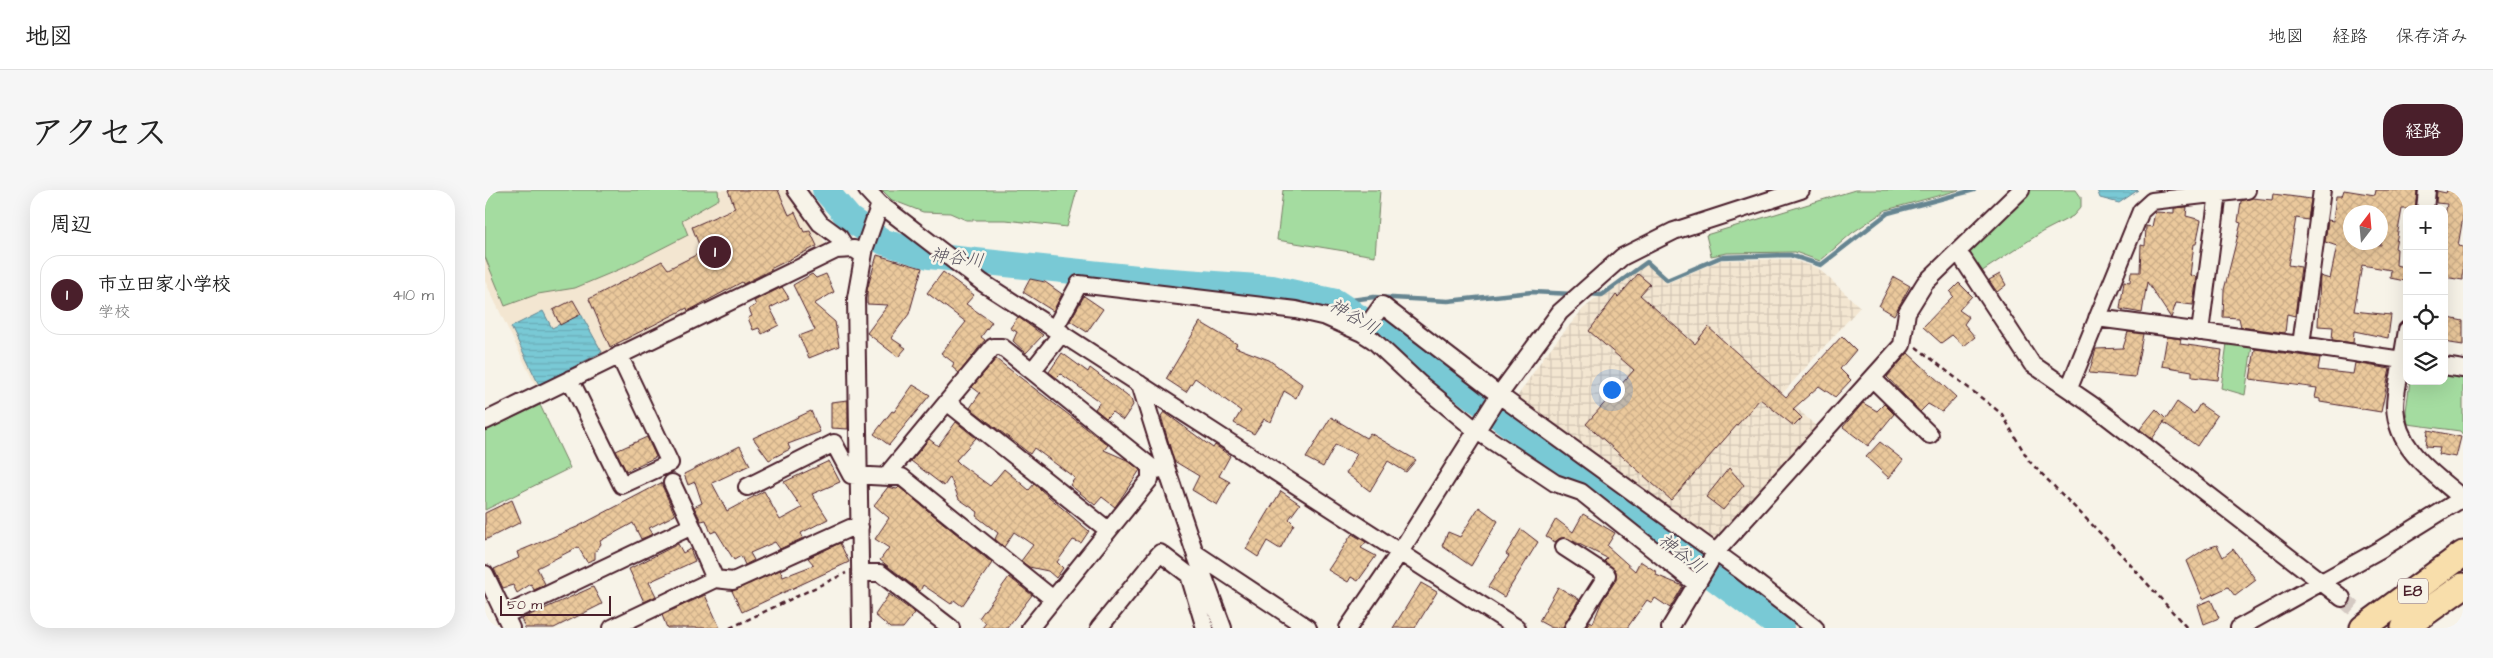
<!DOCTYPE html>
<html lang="ja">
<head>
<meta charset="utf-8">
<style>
	:root { --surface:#fff; --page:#f6f6f6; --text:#222; --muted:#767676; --line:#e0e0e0; --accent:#4a1f2b }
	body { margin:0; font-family:"Architects Daughter","Klee One",sans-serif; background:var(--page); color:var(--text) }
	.controls { position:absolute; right:15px; top:15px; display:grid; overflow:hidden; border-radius:10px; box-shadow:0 5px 20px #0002 }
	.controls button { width:45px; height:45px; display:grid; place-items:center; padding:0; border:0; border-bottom:1px solid var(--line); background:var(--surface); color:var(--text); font:25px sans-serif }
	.compass { position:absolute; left:1858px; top:15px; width:45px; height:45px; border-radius:50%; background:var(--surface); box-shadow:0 5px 20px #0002; rotate:16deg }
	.scale { position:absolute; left:15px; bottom:12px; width:111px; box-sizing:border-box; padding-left:5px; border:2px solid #4a1f2b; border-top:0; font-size:14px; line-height:18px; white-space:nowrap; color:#4a1f2b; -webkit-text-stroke:4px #f7f3e8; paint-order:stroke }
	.you { position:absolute; left:1126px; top:199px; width:18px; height:18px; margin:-12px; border:4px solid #fff; border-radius:50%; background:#1a73e8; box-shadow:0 0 0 8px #1a73e833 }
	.badge { display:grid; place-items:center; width:32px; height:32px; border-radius:50%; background:var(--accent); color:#fff; font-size:16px; font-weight:700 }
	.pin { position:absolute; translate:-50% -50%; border:2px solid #fff; box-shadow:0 1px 5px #0006 }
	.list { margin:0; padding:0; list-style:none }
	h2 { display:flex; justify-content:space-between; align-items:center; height:65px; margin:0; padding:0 20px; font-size:21px }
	h2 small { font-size:16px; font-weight:400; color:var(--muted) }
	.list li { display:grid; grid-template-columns:32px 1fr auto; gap:15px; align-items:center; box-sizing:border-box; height:80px; margin:0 10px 10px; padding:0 10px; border:1px solid var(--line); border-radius:20px }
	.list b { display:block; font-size:19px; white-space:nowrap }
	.list p { margin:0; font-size:16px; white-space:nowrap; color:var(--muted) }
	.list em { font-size:16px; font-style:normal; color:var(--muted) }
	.icon { flex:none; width:28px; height:28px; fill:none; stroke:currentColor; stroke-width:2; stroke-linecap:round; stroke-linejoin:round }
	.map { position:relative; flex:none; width:1978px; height:438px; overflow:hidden; border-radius:20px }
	header { display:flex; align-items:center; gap:30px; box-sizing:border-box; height:70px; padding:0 25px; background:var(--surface); border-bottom:1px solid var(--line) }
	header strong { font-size:24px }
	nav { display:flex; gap:28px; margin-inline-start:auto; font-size:18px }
	.intro { display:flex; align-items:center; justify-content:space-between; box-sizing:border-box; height:120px; padding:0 30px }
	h1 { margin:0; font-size:35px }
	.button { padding:12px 22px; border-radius:20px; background:var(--accent); color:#fff; font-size:18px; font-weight:700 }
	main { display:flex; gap:30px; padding:0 30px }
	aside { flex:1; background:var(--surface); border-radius:20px; box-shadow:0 5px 20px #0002 }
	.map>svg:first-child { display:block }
</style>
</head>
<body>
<header>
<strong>地図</strong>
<nav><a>地図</a><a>経路</a><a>保存済み</a></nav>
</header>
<div class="intro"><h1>アクセス</h1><a class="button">経路</a></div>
<main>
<aside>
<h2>周辺<small></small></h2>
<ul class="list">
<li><span class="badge">1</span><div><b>市立田家小学校</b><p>学校</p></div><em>410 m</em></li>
</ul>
</aside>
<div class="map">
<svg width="1978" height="438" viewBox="0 0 1978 438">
	<defs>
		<pattern id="industrial-grid" width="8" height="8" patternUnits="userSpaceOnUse" patternTransform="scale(1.25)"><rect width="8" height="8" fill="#f3e6d1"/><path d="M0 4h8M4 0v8" fill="none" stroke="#d2c5b4"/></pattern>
		<pattern id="water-rules" width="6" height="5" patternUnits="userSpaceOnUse" patternTransform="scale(1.25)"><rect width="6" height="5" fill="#79c9d5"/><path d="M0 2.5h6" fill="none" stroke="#6aacb7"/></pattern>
		<pattern id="building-cross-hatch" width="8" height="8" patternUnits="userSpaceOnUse" patternTransform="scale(1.25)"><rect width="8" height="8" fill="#ebc99c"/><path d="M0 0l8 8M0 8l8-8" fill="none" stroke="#cbac87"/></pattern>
	</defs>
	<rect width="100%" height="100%" fill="#f7f3e8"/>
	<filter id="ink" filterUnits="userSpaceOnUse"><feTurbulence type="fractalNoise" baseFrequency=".02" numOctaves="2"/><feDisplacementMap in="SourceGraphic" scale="10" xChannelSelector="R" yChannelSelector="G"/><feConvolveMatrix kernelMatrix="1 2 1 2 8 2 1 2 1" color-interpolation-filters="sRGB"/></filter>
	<g filter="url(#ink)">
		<!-- built -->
		<path fill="#f3e6d1" d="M0 0H306L319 16 343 59 52 199 0 91Z"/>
		<!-- industrial -->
		<path fill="url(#industrial-grid)" d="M1305 69 1333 78 1375 117 1297 204 1335 240 1229 357 1032 207 1060 165 1098 119 1159 71 1182 93 1236 70Z"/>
		<!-- green -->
		<path fill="#a4dca0" stroke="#777e66" d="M0 0H233L234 9 197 30 203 45 140 77 90 98 53 104 20 116 0 67Z
			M397 0H592L582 37 521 30H481L465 23 438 22 407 10Z
			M798 0H895L890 66 792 50Z
			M1370 0H1474L1401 20 1367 43 1335 71 1310 62 1242 63 1226 66 1221 45Z
			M1543 0H1591L1596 7V17L1588 26 1557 42 1496 82 1480 60Z
			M1742 153 1767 156 1760 205 1736 198Z
			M1959 182 1978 185V245L1975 241 1923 234 1921 221 1925 191H1959Z
			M55 215 85 278 0 320V241Z"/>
		<!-- water -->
		<path fill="url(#water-rules)" stroke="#668591" d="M1612 0H1653L1634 13 1615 8Z
			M58 121 67 138 96 124 117 162 54 195 26 137Z"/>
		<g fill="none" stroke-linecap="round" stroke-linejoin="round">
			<!-- stream -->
			<path stroke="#668591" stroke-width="4.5" d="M1103 104 1117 105 1162 72 1182 90 1236 67 1305 65 1336 75 1403 23 1489 0
				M851 112 889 107 963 111 1047 102 1088 104"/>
			<!-- river -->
			<path stroke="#79c9d5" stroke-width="26" d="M340 0 365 29 399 52 444 66 672 90 787 98 851 112 944 174 1296 438"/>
		</g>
		<!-- building -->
		<path fill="url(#building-cross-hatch)" stroke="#4a1f2b" fill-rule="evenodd" d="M243 0H293L304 25 310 22 319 42 325 41 332 56 285 79 286 80 258 94 257 92 203 121 202 118 125 157 104 109 177 71 183 79 217 62 207 37 250 18Z
			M1859 0 1890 5 1891 0H1932L1930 19H1917L1910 58 1912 59 1911 75 1922 78 1920 91 1905 88 1906 80 1877 75 1869 121 1906 125 1903 148 1869 141 1868 153 1847 150 1848 137 1833 136 1835 86 1845 89 1852 56 1840 52 1843 30 1848 31 1851 6H1857ZM1866 22H1896V55L1866 52Z
			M1962 0H1978V27L1973 56 1978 57V90L1959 87V31L1962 14 1951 13 1952 1 1961 3Z
			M1788 4 1826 9 1823 30 1811 28 1803 75 1816 77 1810 126 1802 124 1800 143 1756 137 1754 128 1738 127 1739 100 1756 33 1753 32 1756 11 1767 8 1787 10Z
			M1702 17 1701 26 1716 30 1711 54H1709L1705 85 1712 87 1708 115 1691 113 1686 128 1662 92 1657 123 1635 119 1639 91 1645 92 1646 82H1655L1656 55 1660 56 1661 36 1667 37 1670 22 1689 23V18Z
			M392 65 437 78 424 124 406 148 421 158 413 167 382 143 403 115 382 114V100Z
			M458 82 489 105 481 114 507 132 496 147 500 150 474 183 467 177 469 173 456 163 481 132 442 103Z
			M327 84 331 88 341 84 349 102 329 114 350 132 354 156 324 168 314 146 330 140 308 95Z
			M1153 84 1165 94 1155 105 1210 154 1223 137 1301 207 1357 146 1371 160 1355 179 1366 190 1350 207 1334 196 1308 219 1317 228 1309 236 1275 209 1186 310 1101 234 1149 180 1104 141 1131 105 1133 107Z
			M1515 84 1521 95 1512 102 1504 90Z
			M1409 87 1425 96 1409 125 1394 116Z
			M545 89 560 92 577 104 568 121 538 102Z
			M1474 93 1487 106 1474 120 1484 127 1479 134 1490 147 1479 156 1467 145 1456 153 1438 137 1468 106 1465 102Z
			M297 97 304 108 285 118 294 135 277 144 274 138 268 140 263 128 267 126 264 119 271 115 269 111Z
			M599 106 618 119 602 142 585 131Z
			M88 110 96 124 75 135 68 120Z
			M533 127 558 145 541 163 528 151 532 142 525 138Z
			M1959 127 1978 131V155L1959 152Z
			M715 132 752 154 750 157 784 170 817 194 811 208 799 201 786 232 779 229 769 244 749 233 756 221 710 188 701 202 681 189Z
			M1643 142 1658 144 1650 187 1604 183 1611 159 1638 158Z
			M1682 147 1696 149 1695 154 1737 160 1733 190 1707 187V181L1677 176Z
			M1770 159 1835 168 1833 180 1868 184 1870 173 1905 179 1896 222 1835 212V209L1830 208 1832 198 1765 189Z
			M577 163 603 182 605 178 646 209 648 215 638 230 627 222 621 228 610 219 615 212 576 184 572 188 564 182Z
			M1423 163 1471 207 1457 222 1443 214 1435 222 1402 187Z
			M511 169 623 255 619 260 642 270 655 280 630 317 617 307 610 315 585 295 590 288 549 258 545 264 485 218 495 203 487 197Z
			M428 195 445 205 404 255 389 244 407 221 409 222Z
			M363 210V239L346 238V212Z
			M1692 212 1709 224 1715 214 1732 226 1712 256 1678 232 1680 231 1667 249 1655 239 1671 219 1681 229Z
			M1378 213 1392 221 1399 214 1409 224 1383 256 1358 237Z
			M326 221 335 242 303 254 305 259 284 270 268 248Z
			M679 222 728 258 730 255 745 266 734 286 745 292 732 315 707 300 714 286 689 271 676 226Z
			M846 227 881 248 885 243 931 270 921 282 903 271 885 301 861 283 872 264 850 255 838 277 821 268Z
			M471 232 491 248 471 270 475 274 505 296 519 279 544 300 549 294 604 341 596 353 588 350 572 372 578 378 571 388 563 381 544 377 536 371 548 355 529 342 519 357 510 349 513 343 491 326 493 322 474 309 465 287 459 296 426 271 444 249 453 256Z
			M1943 240 1976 247 1971 267 1953 264 1955 257 1941 256Z
			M162 247 171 267 141 281 131 261Z
			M1395 252 1418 270 1404 288 1381 267Z
			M255 256 265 275 227 293 242 321 279 301 295 330 317 318 299 292 344 271 355 292 327 304 343 329 316 343 318 348 299 357 295 359 290 352 265 363 269 370 260 375 256 366 249 370 231 341 226 343 221 330 216 331 209 317 217 313 210 292 203 295 199 284Z
			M1244 278 1259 295 1238 320 1221 307Z
			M176 293 190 325 164 338 168 344 156 349 148 333 115 351 116 354 110 362V369L102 372 93 357 52 378 60 394 56 397 49 400 46 394 32 403 28 395 18 398 9 379 34 368 32 362 92 337Z
			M403 297 412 299 414 297 507 373 477 416 469 410 466 414 438 395 435 401 395 370 404 358 390 349 404 328 389 315Z
			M796 301 815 314 804 329 809 334 795 359 782 351 773 367 761 359Z
			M27 310 36 332 0 350V323Z
			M994 317 1013 331 986 376 957 356 963 342 975 347Z
			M1098 324 1130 343 1122 356 1150 381 1155 371 1172 382 1171 385 1198 396 1185 418 1170 408 1167 413 1162 410 1142 438H1100L1105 431 1108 433 1117 411 1131 390V381L1119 371 1122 368 1084 349 1075 348 1070 352 1061 347 1071 329 1088 342Z
			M1036 339 1053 352 1019 407 1003 397 1024 366 1021 364Z
			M867 344 881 352 876 358 891 366 873 391 866 387 863 392 843 380Z
			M355 353 364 372 257 422 247 401 295 380 298 387 329 375 323 368Z
			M193 354 198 363 205 359 210 371 164 392 171 406 159 412 144 379Z
			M1732 355 1738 367 1748 359 1771 390 1750 406 1743 397 1718 409 1702 371 1720 359Z
			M524 387 547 405 522 438H497L501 433 494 428Z
			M936 393 952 402 930 438H908Z
			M108 397 117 414 69 438H40L36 429Z
			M1073 397 1094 409 1078 438H1067L1054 431Z
			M404 404 430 423 418 438H405L390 425Z
			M220 405 235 438H182L177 425Z
			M1726 410 1734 428 1719 434 1713 415Z"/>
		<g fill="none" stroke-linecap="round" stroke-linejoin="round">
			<!-- minor-tunnel -->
			<path stroke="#d4c9c2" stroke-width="16" stroke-dasharray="16 8" stroke-linecap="butt" d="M1857 408 1891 438"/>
			<defs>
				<path id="minor" d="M311 0 335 33 354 47 361 58
					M382 0 395 14 498 93 1032 438
					M1837 0 1816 155 1917 170C1915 185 1910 202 1910 217 1912 260 1947 282 1977 308
					M1940 19 1942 0
					M1471 63 1536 0
					M1612 128 1816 155
					M570 138 594 94 811 120 841 127 877 143 897 115 1014 205 1255 380 1330 438
					M1922 140 1917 170 1922 171
					M1715 142 1733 3
					M877 143 888 150 935 194 992 241 1070 293 1096 302 1210 393
					M1959 176 1978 179
					M547 181 517 157H508L462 212 623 340
					M85 189 137 295 185 273 134 165
					M1388 189 1445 245
					M655 194 681 277 672 280
					M1584 198 1656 21 1667 11 1762 0
					M462 212 405 281V287H417L568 409
					M0 231 351 60 369 59 378 65
					M681 277 710 363 823 438
					M187 293 207 336
					M262 297 349 253 366 285 405 287
					M1079 357 1122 385 1088 438
					M710 363 738 438
					M375 383H395L466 438
					M0 384 26 438
					M20 425 207 336 230 389
					M127 438 230 389 248 391 365 338 375 337
					M376 438 371 108 380 57 395 14
					M545 438 665 289V276L547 181 577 143
					M614 438 675 363 704 385 720 438
					M863 438 915 362 1014 205 1075 122 1137 67 1189 41 1316 0
					M1185 438 1230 363 1417 155 1422 122 1440 93 1471 63 1478 69 1547 174 1607 215 1857 408
					M1754 438 1896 359 1978 308"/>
				<path id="highway" d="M1878 438 1978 364
					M1919 438 1978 396"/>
			</defs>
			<!-- minor casing -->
			<use href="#minor" stroke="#4a1f2b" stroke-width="20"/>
			<!-- highway casing -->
			<use href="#highway" stroke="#4a1f2b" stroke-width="29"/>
			<!-- path -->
			<path stroke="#4a1f2b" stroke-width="2.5" stroke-dasharray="5 4" stroke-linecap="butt" d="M1431 157 1517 224 1544 271 1634 362 1702 438
				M245 438 361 383"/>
			<!-- minor -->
			<use href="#minor" stroke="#f7f3e8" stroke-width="16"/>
			<!-- highway -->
			<use href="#highway" stroke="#f8deab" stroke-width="25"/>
		</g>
	</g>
	<g text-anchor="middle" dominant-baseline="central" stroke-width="5" stroke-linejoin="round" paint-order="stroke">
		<!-- shield labels -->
		<rect fill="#f7f3e8" stroke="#7e5f64" stroke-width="1" x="1913" y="388.5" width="30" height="25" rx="4"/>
		<g font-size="15" font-weight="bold" fill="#4a1f2b">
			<text x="1928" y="401">E8</text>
		</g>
		<!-- water labels -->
		<g font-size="18" font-style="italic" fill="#58525e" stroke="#f7f3e8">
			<text transform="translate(472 68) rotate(7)">神谷川</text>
			<text transform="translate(869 127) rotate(30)">神谷川</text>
			<text transform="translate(1197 364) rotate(37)">神谷川</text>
		</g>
	</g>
</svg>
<div class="controls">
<button>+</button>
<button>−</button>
<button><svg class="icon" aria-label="locate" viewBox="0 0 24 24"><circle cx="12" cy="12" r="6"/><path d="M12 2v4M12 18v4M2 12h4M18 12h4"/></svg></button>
<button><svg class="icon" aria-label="layers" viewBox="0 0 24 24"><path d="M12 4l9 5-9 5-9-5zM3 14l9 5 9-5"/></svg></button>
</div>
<svg class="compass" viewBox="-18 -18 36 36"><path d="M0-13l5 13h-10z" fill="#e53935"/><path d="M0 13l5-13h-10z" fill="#767676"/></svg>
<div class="scale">50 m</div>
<div class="you"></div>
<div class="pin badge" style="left:230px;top:62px">1</div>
</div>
</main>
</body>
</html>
